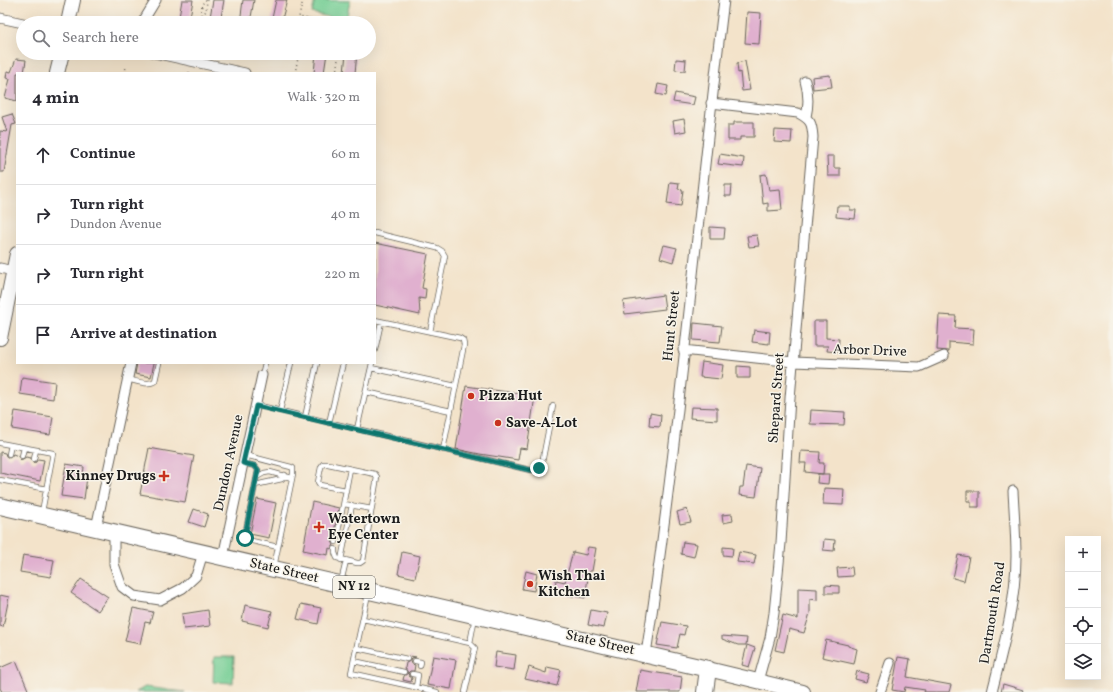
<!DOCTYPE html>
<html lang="en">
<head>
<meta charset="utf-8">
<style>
	:root { --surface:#fff; --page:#f2f2f3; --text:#2b2b33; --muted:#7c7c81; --line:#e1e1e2 }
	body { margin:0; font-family:Vollkorn,serif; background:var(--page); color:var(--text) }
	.controls { position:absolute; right:12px; bottom:12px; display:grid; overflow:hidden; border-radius:0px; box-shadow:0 4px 16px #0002 }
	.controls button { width:36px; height:36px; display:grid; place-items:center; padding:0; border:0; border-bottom:1px solid var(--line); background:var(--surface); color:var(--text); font:20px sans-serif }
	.stop { position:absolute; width:12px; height:12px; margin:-9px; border:3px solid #0f766e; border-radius:50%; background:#fff }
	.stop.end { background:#0f766e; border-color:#fff; box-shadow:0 1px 4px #0008 }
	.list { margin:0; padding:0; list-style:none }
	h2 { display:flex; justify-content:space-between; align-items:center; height:52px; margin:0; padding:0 16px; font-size:17px }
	h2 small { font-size:13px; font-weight:400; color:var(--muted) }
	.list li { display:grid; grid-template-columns:26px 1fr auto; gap:12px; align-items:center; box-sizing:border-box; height:60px; padding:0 16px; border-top:1px solid var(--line) }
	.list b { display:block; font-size:15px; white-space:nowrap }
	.list p { margin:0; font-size:13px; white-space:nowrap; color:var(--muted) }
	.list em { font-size:13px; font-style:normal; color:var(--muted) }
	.icon { flex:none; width:22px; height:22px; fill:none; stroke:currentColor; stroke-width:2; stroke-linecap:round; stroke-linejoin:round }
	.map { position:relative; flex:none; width:1113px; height:692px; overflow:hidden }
	.search { position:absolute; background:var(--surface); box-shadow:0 4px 16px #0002; left:16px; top:16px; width:360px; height:44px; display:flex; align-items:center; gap:10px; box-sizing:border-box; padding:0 14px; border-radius:22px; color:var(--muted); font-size:15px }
	.panel { position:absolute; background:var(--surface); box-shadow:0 4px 16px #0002; left:16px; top:72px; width:360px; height:292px; border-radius:0px }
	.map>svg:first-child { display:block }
</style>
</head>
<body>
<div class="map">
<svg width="1113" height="692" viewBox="0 0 1113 692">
	<rect width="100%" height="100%" fill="#f7f3e8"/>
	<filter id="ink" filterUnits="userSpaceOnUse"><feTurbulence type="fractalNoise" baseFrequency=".025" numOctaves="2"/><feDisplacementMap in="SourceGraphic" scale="8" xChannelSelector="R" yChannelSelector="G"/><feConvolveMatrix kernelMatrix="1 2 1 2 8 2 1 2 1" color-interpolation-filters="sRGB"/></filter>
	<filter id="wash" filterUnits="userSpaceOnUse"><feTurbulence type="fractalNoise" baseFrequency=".012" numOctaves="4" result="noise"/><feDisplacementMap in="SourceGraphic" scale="16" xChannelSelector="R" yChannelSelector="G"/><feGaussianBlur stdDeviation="0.9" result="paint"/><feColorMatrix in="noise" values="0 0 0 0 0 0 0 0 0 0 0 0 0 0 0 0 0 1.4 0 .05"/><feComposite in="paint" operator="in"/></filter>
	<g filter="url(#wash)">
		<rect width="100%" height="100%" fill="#f3e3ca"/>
		<!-- green -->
		<path fill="#75ce94" stroke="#487558" d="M315 0 350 1 346 21 312 13Z
			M214 657H234L233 683 213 682Z
			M145 687 185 692H136Z"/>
		<g id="blocks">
			<!-- building -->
			<path fill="#e0b0cf" d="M182 0H193L189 23H178Z
				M213 0H224L220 23H209Z
				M243 0H254L250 23H240Z
				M276 0H287L281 23H271Z
				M747 12 761 13 759 44 745 43Z
				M316 53H327L324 73H314Z
				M346 53H357L355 73H344Z
				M16 59 26 60 24 73H17V101L5 98 10 79 6 78 7 71 11 72Z
				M676 59 686 60 685 71 675 70Z
				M745 61 750 90 742 91 740 72 738 73 737 63Z
				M830 75 832 87 813 89 812 77Z
				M658 84 668 86 666 96 656 94Z
				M675 93 695 97 693 105 673 102Z
				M12 114 16 124 12 125 4 172H0V131L7 132 2 117Z
				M684 119 686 131 675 133 673 121Z
				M734 122H754V137H740V140H728V125H734Z
				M775 130 792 131 791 143 774 142Z
				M720 154 744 158 743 167 718 164Z
				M827 156H834V168H840V176H828Z
				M766 174 769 190 780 189 782 210 768 211V203L763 204 760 175Z
				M670 182 679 183 678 189 683 190 681 206 667 204Z
				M725 185H732L731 196H725Z
				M837 206H850V210H856L855 219 836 217Z
				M710 227 725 228 724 239H710Z
				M757 235 759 246 749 247 747 236Z
				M375 243 428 254 422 288 426 289 425 299 419 298 420 315 375 305Z
				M664 245 677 248 673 262 660 258Z
				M663 295 665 309 625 314 623 301Z
				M939 315 956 316 955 328 974 329 973 344 949 342V351L937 350Z
				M814 321H826V338L839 339 838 352 827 351 828 346H814Z
				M694 323 722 326 720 342 693 340Z
				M754 330 770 332 769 344 752 342Z
				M702 362 723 365 721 379 700 377Z
				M137 363H154L151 377 135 374Z
				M737 366 750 367V378H737Z
				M22 377 55 382 53 399 20 394Z
				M466 386 535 396 527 449 520 448 518 460 480 454 456 449Z
				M691 407 717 408V420L690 418Z
				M811 410 845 412 844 425 810 424Z
				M15 411 53 417 50 435 12 429Z
				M650 413 661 415 660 427 649 426Z
				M149 448 194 456 185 502 140 494Z
				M801 451 820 452 819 463H824L823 474 805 472 806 463H800Z
				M0 452 5 453 6 456 9 458 11 457 13 454 18 456 19 458 21 460 26 457 30 458 31 461 34 463 36 462 38 459 44 460 40 481 0 473Z
				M66 464 84 467 83 476 87 477 84 499 61 496Z
				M746 466 760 468 756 497 739 495 740 487H743Z
				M818 474H829L828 484 817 483Z
				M824 488 844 489 843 505 823 504Z
				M967 491H979V507H971V501H967Z
				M257 499 276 503 269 538 250 534Z
				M312 502 339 508 332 541 334 545 331 549 329 548 328 555 303 550Z
				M194 509 208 514 204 527 189 522Z
				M687 509 691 522 680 524 677 512Z
				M732 514 733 521 723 523 722 515Z
				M824 539 835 540 834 551 823 550Z
				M683 542 697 544 694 557 681 554Z
				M588 547 596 548 592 571H589L585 598 554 593 556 580 565 582 573 552 586 555Z
				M723 547 733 548 732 556 723 555Z
				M402 552 420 556 415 578 398 574Z
				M739 552 756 555 754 564 737 562Z
				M23 555 54 560 51 577 20 572Z
				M958 555 969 557 964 581 953 578Z
				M852 567 853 576 838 577 837 568Z
				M526 571 537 574 534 591 522 589Z
				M81 579 108 597 98 611 71 593Z
				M825 585 839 586V593H825Z
				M798 588 817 589V600L810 599V613L804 633 789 629 784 652 775 650 783 615 798 619Z
				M0 595 9 597 3 627 0 626Z
				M301 604 321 608 318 624 297 619Z
				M245 605 272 611 268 627 242 621Z
				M133 608 153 612 150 623 145 622 140 644 125 641Z
				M208 610 210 626 184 629 182 614Z
				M591 610 607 613 604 628 588 625Z
				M662 622 686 626 684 635 680 634 677 648 657 645Z
				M722 636 747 638 746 645H738L722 639Z
				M826 640 848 645V646L857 649 854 664 822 657Z
				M747 645 755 648 749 667 742 665Z
				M496 652 516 655 514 670 494 667Z
				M410 656 416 657 412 658 411 661 412 664 415 665 414 671H410L408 673 409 676 412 678 411 682 403 680 404 676 408 673 407 671 405 668 406 663 408 662 411 660Z
				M433 656 456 660 451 689 427 685Z
				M898 657 910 659 907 677 951 685 949 692H924L925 690 905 687 904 692 892 690Z
				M16 661 29 692H2L0 688V668Z
				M529 667 546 673 547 667 561 670 557 686 525 679Z
				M640 670 682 677 680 692H636Z
				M857 671 869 674 866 682 855 679Z
				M1003 684 1023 690 1022 692H1001Z"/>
		</g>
	</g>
	<g filter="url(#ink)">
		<use href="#blocks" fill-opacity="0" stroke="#676259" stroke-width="1"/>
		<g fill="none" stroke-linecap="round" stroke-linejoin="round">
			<defs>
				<path id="lane" d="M375 233 437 248 442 251 445 256 430 332
					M375 320 460 338 463 340 464 345 443 450
					M375 350 381 322
					M371 368 456 386
					M262 375 265 363
					M127 379C135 381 149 386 155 381L159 363
					M366 392 451 411
					M256 405 357 429 372 363
					M280 411 291 363
					M305 417 317 363
					M329 423 343 363
					M357 429 530 470C536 470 539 468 542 463L553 406
					M0 443 53 453 42 512
					M9 454 11 445
					M245 455 291 467 293 468V474L274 567
					M22 456 24 448
					M34 459 36 450
					M243 463 255 466 258 470 245 535 248 540 278 547
					M257 477 264 473 270 472 292 478
					M0 480 47 489
					M255 485 282 479 285 475
					M344 504 372 509
					M336 542 350 469
					M335 549V553L337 558 357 563H360L363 561 377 477 375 474 328 464H323L321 467 318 482 320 485 346 490
					M341 560 352 505
					M341 582 346 561
					M368 594 351 673 437 692
					M363 619 470 643 475 648 465 692
					M470 643 475 617
					M357 648 407 659
					M354 661 404 672
					M415 661 421 662 420 666
					M412 674 418 675 416 687"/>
				<path id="street" d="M0 18 23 23
					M142 23 156 0
					M154 53 245 73
					M805 81C809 94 809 104 806 117
					M711 103 798 113C811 120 812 123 813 137L790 398 781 543 774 613 770 638 758 681
					M0 268 13 271
					M683 350 793 362 919 367 944 356
					M96 528 131 363
					M114 533V564L122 587 134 596 160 600 183 588 196 576 203 553
					M223 557 262 375
					M646 654C679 437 697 218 724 0
					M880 692 890 663
					M992 692C1003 648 1016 602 1016 556 1016 534 1014 512 1013 491"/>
				<path id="primary" d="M68 23 73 0
					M57 73 62 53
					M0 338 17 254
					M708 669 803 692"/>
				<path id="highway" d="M0 506 708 669 705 692"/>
			</defs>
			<!-- lane casing -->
			<use href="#lane" stroke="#676259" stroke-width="6"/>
			<!-- street casing -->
			<use href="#street" stroke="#676259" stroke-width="11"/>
			<!-- primary casing -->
			<use href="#primary" stroke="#676259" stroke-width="16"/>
			<!-- highway casing -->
			<use href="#highway" stroke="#676259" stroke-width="18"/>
			<!-- path -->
			<path stroke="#676259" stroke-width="1.5" stroke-dasharray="1 3" stroke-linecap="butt" d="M303 0 299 17 326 23
				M202 15 206 11 207 0
				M200 23 202 4 206 0
				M306 23 307 18
				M125 73 126 66
				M189 73V72
				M295 73 299 53
				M336 73 339 53"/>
			<!-- lane -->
			<use href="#lane" stroke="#fff" stroke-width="4.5"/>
			<!-- street -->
			<use href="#street" stroke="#fff" stroke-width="9"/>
			<!-- primary -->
			<use href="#primary" stroke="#fff" stroke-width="14"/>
			<!-- highway -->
			<use href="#highway" stroke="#fff" stroke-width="16"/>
		</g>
	</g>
	<g fill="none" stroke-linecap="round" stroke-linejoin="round" filter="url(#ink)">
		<!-- route -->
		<path stroke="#0f766e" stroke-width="5" d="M245 538V535L258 470 255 466 243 463 256 406 530 470H535L539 468"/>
	</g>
	<!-- markers -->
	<g fill="#c8321e" stroke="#f7f3e8" stroke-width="1.5">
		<circle cx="471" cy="396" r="4"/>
		<circle cx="498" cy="423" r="4"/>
		<path d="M162 470h4v4h4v4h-4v4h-4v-4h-4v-4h4z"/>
		<path d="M317 521h4v4h4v4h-4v4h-4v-4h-4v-4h4z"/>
		<circle cx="530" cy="584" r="4"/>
	</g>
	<g text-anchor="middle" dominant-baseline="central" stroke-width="3" stroke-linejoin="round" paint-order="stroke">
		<!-- shield labels -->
		<rect fill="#f7f3e8" stroke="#5e5c59" stroke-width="1" x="333" y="576" width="42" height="22" rx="3"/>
		<g font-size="13" font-weight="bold" fill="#1c1c1c">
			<text x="354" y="587">NY 12</text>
		</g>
		<!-- street labels -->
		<g font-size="14" fill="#1c1c1c" stroke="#f7f3e8">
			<text transform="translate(672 326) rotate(-84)">Hunt Street</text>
			<text transform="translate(870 351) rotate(2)">Arbor Drive</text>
			<text transform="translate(777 398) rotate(-86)">Shepard Street</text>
			<text transform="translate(229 463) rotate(-78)">Dundon Avenue</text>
			<text transform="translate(284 571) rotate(13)">State Street</text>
			<text transform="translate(993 613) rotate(-81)">Dartmouth Road</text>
			<text transform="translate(600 643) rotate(13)">State Street</text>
		</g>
		<!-- poi labels -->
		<g font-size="14" font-weight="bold" fill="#1c1c1c" stroke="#f7f3e8" text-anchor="start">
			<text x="479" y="396">Pizza Hut</text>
			<text x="506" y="423">Save-A-Lot</text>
			<text x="156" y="476" text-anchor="end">Kinney Drugs</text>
			<text x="328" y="519">Watertown<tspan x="328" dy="16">Eye Center</tspan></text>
			<text x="538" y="576">Wish Thai<tspan x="538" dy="16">Kitchen</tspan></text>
		</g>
	</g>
</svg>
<div class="controls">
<button>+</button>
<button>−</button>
<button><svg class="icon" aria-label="locate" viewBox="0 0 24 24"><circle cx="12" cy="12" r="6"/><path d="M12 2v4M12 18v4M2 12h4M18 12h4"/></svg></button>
<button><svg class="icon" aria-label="layers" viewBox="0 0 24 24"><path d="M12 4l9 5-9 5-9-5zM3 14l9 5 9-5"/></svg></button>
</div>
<div class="stop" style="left:245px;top:538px"></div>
<div class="stop end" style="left:539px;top:468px"></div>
<div class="search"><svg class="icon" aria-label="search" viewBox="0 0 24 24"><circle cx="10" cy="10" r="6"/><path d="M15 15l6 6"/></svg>Search here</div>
<section class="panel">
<h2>4 min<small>Walk · 320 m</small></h2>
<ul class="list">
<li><svg class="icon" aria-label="ahead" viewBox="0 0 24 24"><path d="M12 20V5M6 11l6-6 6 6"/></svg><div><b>Continue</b></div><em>60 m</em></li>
<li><svg class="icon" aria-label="right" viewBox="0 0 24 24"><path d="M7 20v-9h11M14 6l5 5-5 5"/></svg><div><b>Turn right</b><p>Dundon Avenue</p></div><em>40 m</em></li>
<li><svg class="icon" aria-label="right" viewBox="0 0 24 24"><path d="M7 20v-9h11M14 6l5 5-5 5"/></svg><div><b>Turn right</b></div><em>220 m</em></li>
<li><svg class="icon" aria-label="arrive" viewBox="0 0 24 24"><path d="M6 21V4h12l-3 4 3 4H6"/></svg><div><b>Arrive at destination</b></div></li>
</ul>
</section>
</div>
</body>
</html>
